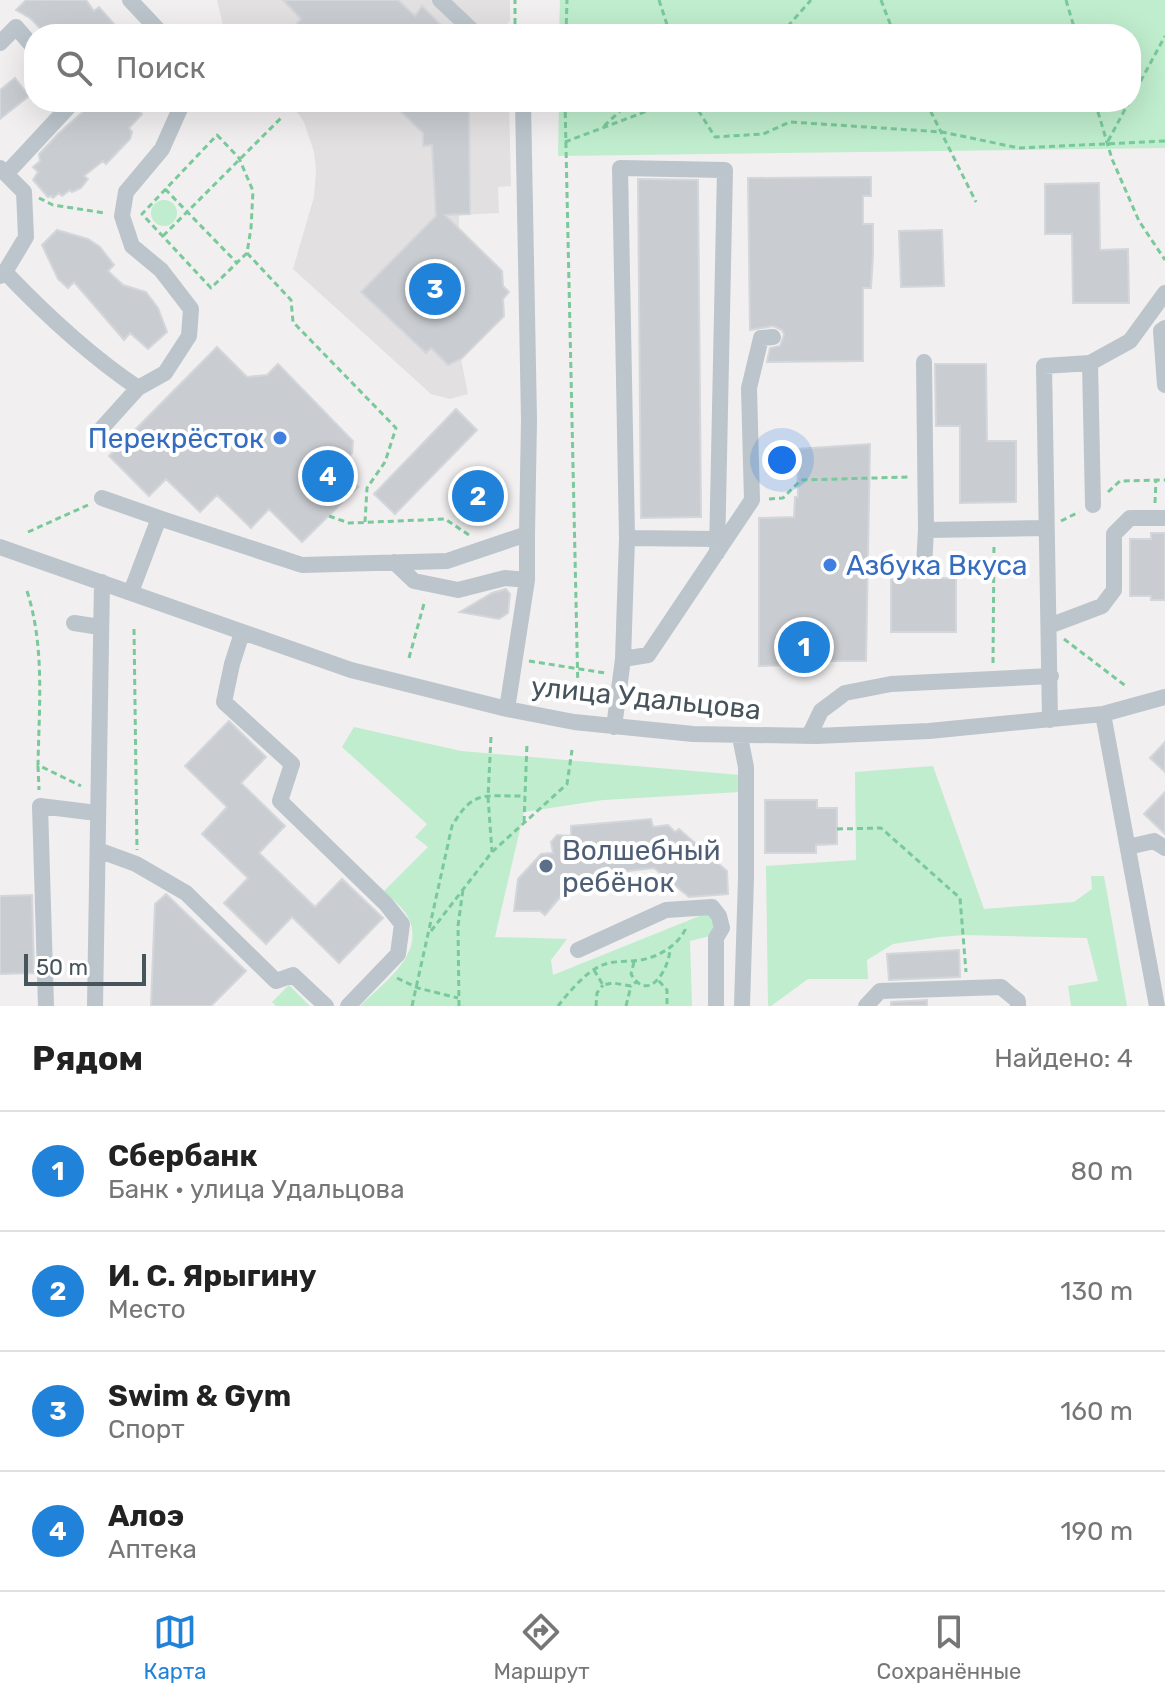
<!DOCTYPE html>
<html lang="ru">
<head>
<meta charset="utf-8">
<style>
	:root { --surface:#fff; --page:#f2f2f2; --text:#222; --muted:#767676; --line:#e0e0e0; --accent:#2182d9 }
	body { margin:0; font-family:Rubik,sans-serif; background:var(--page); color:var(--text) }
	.scale { position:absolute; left:24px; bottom:20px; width:122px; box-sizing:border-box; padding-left:8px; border:4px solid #48545c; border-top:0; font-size:22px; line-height:28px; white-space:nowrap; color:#48545c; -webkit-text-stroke:6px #fff; paint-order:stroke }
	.you { position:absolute; left:782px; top:460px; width:28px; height:28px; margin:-20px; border:6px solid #fff; border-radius:50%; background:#1a73e8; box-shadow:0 0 0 12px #1a73e833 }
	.badge { display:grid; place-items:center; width:52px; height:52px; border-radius:50%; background:var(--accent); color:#fff; font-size:26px; font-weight:700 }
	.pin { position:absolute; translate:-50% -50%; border:4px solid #fff; box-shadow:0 2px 8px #0006 }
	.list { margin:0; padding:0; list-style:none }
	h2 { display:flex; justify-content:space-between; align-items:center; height:104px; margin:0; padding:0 32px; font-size:34px }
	h2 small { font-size:26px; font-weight:400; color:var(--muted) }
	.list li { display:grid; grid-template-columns:52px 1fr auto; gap:24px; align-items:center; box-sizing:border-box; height:120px; padding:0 32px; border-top:2px solid var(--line) }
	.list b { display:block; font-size:30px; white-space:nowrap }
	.list p { margin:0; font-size:26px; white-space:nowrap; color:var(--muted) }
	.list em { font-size:26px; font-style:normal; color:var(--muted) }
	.icon { flex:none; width:44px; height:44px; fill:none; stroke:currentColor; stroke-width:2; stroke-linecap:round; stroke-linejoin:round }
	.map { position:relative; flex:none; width:1165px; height:1006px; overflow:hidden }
	.search { position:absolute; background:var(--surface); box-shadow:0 8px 32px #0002; left:24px; right:24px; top:24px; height:88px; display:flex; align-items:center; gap:20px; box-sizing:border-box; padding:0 28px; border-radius:32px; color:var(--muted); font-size:30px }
	.sheet { height:584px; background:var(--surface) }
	nav { display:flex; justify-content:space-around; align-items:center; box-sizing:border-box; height:112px; border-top:2px solid var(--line); background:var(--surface); font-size:22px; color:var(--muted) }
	nav a { display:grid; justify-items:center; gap:4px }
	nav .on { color:var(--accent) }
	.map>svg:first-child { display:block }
</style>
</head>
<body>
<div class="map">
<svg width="1165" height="1006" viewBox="0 0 1165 1006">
	<rect width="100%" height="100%" fill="#f1efef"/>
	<!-- education -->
	<path fill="#e2e0e1" d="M217 0H510V21L503 29 486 25 477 34H225Z
		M290 102H509L511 186 498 187 499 213 459 215V229L502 271 503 286 509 292 503 299 504 316 461 359 468 394 450 399 431 394 293 269 314 197 316 170 314 152 304 122Z"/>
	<!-- green -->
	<path fill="#bfedcd" d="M560 0H1165V148L558 156 559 102H1131V34H559Z
		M151 213a13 13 0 1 1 26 0a13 13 0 1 1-26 0Z
		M354 727 461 751 740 775V792L603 800 524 812 495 937 567 939 551 960 553 975 707 913 715 922 710 936 690 941 692 1006H360C383 983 425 955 409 919 405 909 392 899 384 891L428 847 415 837 427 824 342 747Z
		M933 766 984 909 1074 902 1092 889 1091 876H1104L1127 1006H1071L1068 986 1098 981 1087 938 964 935 940 937 893 944 867 960 868 979H808L771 1006H768L766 866 856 860 855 772Z
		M289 985 310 1006H276L272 1002Z"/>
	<!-- building -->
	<path fill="#c9cdd1" stroke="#d3d6da" stroke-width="2" d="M26 0H86L94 11 99 7 123 34H46L30 18 16 10Z
		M283 0H398L415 16 422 6 450 34H287L301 19Z
		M15 78 29 96 0 119V90Z
		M94 102H136L142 109 139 111 142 114 129 128 132 132 130 139 106 164 103 161 84 176 88 179 81 188 72 192 70 190 62 196 59 193 53 198 51 196 48 197 33 180 38 172 33 167 40 161 39 154 58 134Z
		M391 102H469L470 214 445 215 502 271 503 286 509 292 503 299 504 316 461 359 448 365 431 348 426 353 361 292 436 216 432 145 423 146V133Z
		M871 177V196H863V224H873V255L871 288H863V361L767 362 770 348 780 346 784 335 782 330 773 326 750 330 748 178Z
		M638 179 698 180 701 517 641 518Z
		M1099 183 1100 250 1128 249 1129 303H1073L1072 234H1045V184Z
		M57 230 88 239 100 247 114 265 108 271 123 285 146 292 158 308 167 332 148 349 130 333 124 340 74 282 68 288 58 279 42 245Z
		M942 230 944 286 901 287 899 231Z
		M217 347 247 377 267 375 278 364 353 441 352 453 338 467 358 487 302 542 269 509 251 528 217 495 200 512 166 479 149 496 109 456Z
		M935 364H986L987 441H1016V502L960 503V426H936Z
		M456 409 477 430 395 514 374 494Z
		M870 444 866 661H792V665L759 666V518L794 517 795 497H798L797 449Z
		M1151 533H1165V600H1151V596H1130V539H1151Z
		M956 578V632H891V579Z
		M506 589 510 594 508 613 499 619 460 612 492 593Z
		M229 721 266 757 241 783 285 826 259 853 315 907 342 879 383 918 339 963 292 917 266 944 224 903 248 878 202 834 227 807 185 766Z
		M1165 742V772L1150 758Z
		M1165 792V834L1144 814Z
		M765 800H817V808H837V844L816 845V853H765Z
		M651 819 653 827 668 825 675 832 679 829 727 871 728 894 689 897 654 868 577 877 545 915 540 911H514L518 879 541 854 553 853 551 842 557 835 571 836V826Z
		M166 894 246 971 211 1006H151L155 904Z
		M32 895 34 973 0 974V896Z
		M959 950 960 977 889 980 887 954Z
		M927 1000V1006H891V1002Z"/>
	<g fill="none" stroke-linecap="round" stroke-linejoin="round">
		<!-- path -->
		<path stroke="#79c99a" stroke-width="3" stroke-dasharray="6 4" stroke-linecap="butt" d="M659 0 670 34
			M881 0 894 34
			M1066 0 1076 34
			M515 34V0
			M566 34 567 0
			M781 34 811 0
			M1131 99 1165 36
			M565 102 578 692
			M693 102 715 137 763 134 790 122 942 132 1019 148 1165 141
			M926 102 976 202
			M969 102 970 103
			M1095 102 1112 159 1139 221 1165 260
			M604 126 630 102
			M217 135 239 158 253 191 251 228 247 253 211 288 142 214Z
			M1108 141 1129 102
			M565 142 671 102
			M165 189 237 263
			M39 198 53 205 105 213
			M163 236 282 117
			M247 253 291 300 293 322 396 428 385 462 367 488 365 522
			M1108 492 1120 481 1165 480
			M769 499 783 498 801 480 910 477
			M1155 503 1156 480
			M329 516 349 523 445 519 472 537
			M1061 521 1079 512
			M28 532 88 505
			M27 591C45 647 39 707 38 765L81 786
			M134 629 137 850
			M1064 639 1127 687
			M409 658 425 600
			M529 661 605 673
			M993 663 994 543
			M491 737 488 797 492 852
			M38 766 39 790
			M524 822 527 743
			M837 829 881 828 960 898 966 972
			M431 931 492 852 567 784 572 750
			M634 962 631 974C648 1004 669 970 670 949
			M594 970 603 985 613 983 631 986 636 982
			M397 978 418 988 458 998
			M659 981 667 990V1006
			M412 1006 452 826C474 788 485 797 525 796
			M459 1006 458 926 463 889
			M558 1006C569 992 584 974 600 966 611 961 620 962 632 961 653 960 676 948 685 930L684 925
			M596 1006 597 993 603 985
			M626 1006 631 986"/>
		<!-- minor -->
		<path stroke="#bbc5cb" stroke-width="16" d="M130 0 162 34
			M440 0 476 34
			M0 43 16 27 34 48
			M0 168 24 192 26 237 5 272
			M6 174 73 102
			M0 276 5 272C46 315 89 355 138 388L165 373 189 336 191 309 161 270 132 246 122 216 126 192 162 149 183 102
			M1165 328 1161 331 1165 385
			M924 362 926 530 1046 528
			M1090 363 1093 505
			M102 428 138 388
			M102 498 159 518
			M627 538 718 539
			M0 547 351 670 507 709 574 722 693 734 816 736 929 731 1103 714 1165 697
			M394 562 414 581 458 590 505 578 527 580 507 709
			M924 566 926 530
			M527 580V534
			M131 592 159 518 302 565 447 561 527 534 529 420 523 102
			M74 623 100 627
			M1049 626 1102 606 1114 590V534L1130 518H1165
			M242 633 232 664 224 702 292 764 280 801 386 904 402 924 398 954 348 1006
			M623 659 648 655 752 500 749 388 761 338 773 337
			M1103 714 1157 1006
			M1050 720 1044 366 1090 363 1130 341 1165 293
			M614 727 623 659 627 538 620 168 725 170 717 553
			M809 736 821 711 845 693 891 684 1051 676
			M740 737 746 767V878L742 1006
			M1128 847 1154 841 1165 848
			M98 850 136 864 186 893 276 981 293 975 326 1006
			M578 950 666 910 712 907 719 916 722 928 716 938V1006
			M46 1006 40 806 97 813
			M95 1006 102 582
			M866 1006 880 991 1001 987 1018 1001V1006"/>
	</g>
	<!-- markers -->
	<g fill="#3f7fe0" stroke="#fff" stroke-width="3">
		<circle cx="280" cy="438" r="8"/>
		<circle cx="830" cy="565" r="8"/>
	</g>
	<circle fill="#5c6f8a" stroke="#fff" stroke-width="3" cx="546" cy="866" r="8"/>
	<g text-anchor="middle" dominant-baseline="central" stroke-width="8" stroke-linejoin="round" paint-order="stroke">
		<!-- shop labels -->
		<g font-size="28" fill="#366cbe" stroke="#fff" text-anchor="end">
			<text x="264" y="438">Перекрёсток</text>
			<text x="846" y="565" text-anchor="start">Азбука Вкуса</text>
		</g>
		<!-- street labels -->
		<g font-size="28" fill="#48545c" stroke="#fff">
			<text transform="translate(646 698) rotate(6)">улица Удальцова</text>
		</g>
		<!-- service labels -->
		<g font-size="28" fill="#4e5e75" stroke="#fff" text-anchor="start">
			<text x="562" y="850">Волшебный<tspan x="562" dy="32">ребёнок</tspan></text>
		</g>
	</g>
</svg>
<div class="scale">50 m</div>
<div class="you"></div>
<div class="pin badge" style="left:804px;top:647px">1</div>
<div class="pin badge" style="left:478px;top:496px">2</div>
<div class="pin badge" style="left:435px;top:289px">3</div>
<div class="pin badge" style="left:328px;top:476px">4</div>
<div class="search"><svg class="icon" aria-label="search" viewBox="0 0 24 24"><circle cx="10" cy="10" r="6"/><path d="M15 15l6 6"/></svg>Поиск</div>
</div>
<section class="sheet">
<h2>Рядом<small>Найдено: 4</small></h2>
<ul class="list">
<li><span class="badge">1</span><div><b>Сбербанк</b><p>Банк · улица Удальцова</p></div><em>80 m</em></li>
<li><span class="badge">2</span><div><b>И. С. Ярыгину</b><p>Место</p></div><em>130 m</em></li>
<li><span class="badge">3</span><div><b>Swim &amp; Gym</b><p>Спорт</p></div><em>160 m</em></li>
<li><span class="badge">4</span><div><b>Алоэ</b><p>Аптека</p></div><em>190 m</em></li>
</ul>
</section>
<nav>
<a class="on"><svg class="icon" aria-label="map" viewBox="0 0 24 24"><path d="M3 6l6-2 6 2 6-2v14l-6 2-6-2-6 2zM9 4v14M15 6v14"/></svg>Карта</a>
<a><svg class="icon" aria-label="directions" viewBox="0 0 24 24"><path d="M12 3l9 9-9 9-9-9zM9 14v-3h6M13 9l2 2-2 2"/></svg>Маршрут</a>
<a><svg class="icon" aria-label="saved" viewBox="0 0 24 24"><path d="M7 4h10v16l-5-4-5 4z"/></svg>Сохранённые</a>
</nav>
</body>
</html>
